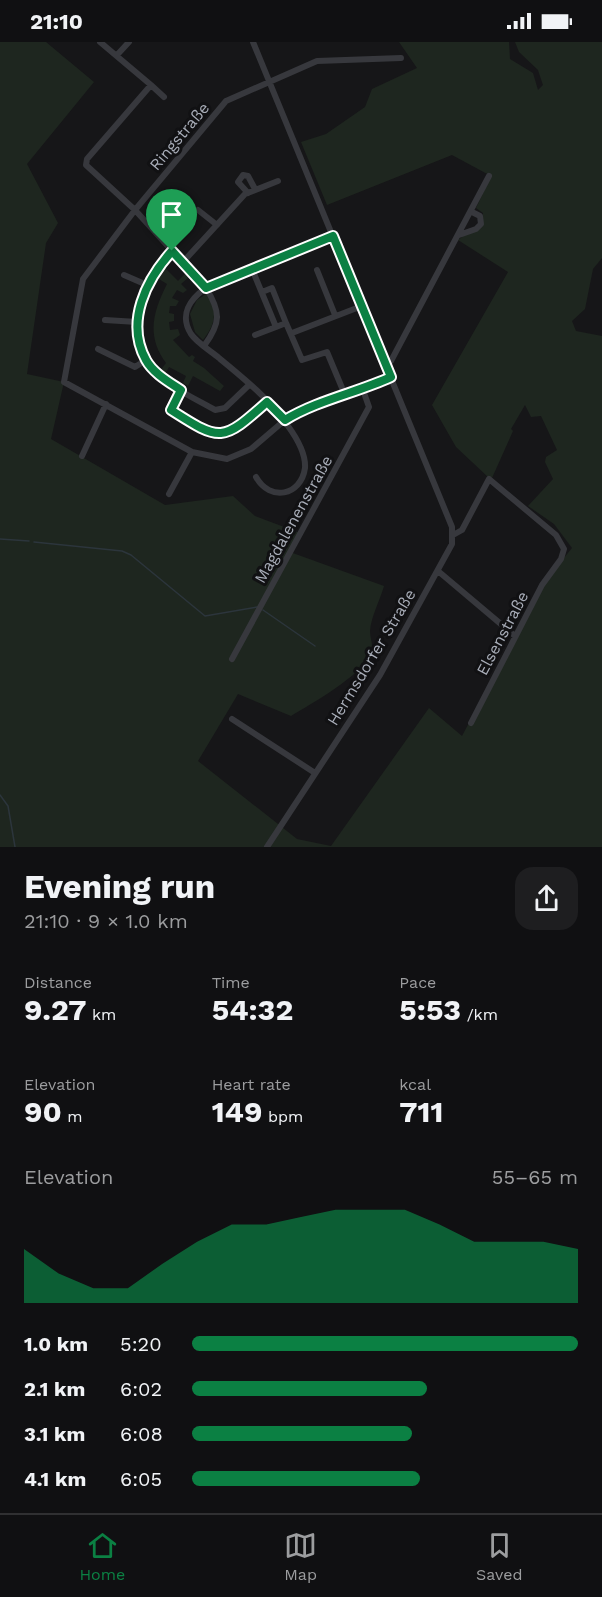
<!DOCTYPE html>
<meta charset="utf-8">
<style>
body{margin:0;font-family:"Work Sans",sans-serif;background:#1e1e20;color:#f1f3f6;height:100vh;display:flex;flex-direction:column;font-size:22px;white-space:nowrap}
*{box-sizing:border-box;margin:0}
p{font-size:20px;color:#9c9d9f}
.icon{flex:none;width:33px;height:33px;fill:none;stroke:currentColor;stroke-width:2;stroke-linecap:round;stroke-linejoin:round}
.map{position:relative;height:805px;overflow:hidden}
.drawer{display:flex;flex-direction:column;background:#101012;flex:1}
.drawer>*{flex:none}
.pin{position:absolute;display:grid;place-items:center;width:51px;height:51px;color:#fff;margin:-62px -26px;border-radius:50% 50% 50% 0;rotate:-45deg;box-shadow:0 0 6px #0007}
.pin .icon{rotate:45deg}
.round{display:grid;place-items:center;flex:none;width:63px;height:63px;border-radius:18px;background:#1e1e20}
.headline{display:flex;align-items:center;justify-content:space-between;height:102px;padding:0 24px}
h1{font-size:33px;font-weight:700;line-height:45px}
.stats{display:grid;grid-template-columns:repeat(3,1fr);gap:9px;height:102px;padding:6px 24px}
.stats div{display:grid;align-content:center}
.stats b{font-size:30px;font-weight:700}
.stats small{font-size:16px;font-weight:400}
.stats p{font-size:16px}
.chart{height:168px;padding:12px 24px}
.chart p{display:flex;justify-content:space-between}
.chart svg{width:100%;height:108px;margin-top:6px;fill:#0b8043;opacity:.7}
ul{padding:0 24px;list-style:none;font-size:20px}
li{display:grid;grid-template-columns:96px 72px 1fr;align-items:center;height:45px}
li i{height:15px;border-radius:8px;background:#0b8043}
.status{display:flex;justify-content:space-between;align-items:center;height:42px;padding:0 30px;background:#101012;direction:ltr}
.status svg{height:16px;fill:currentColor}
.menu{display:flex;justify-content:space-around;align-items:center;height:84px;border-top:2px solid #303032;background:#101012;font-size:16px;color:#9c9d9f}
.menu a{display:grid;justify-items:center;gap:3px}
.menu .on{color:#0b8043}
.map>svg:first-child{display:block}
.green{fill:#1e261f}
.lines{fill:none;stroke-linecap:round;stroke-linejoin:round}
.stream{stroke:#2c353c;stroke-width:1.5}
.minor{stroke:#37383d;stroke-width:6}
.route-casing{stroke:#fff;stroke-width:12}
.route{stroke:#0b8043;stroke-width:8}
.labels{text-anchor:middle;stroke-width:6;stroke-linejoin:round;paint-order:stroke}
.street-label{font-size:16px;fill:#a8adb8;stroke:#111113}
</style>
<div class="status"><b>21:10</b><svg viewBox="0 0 49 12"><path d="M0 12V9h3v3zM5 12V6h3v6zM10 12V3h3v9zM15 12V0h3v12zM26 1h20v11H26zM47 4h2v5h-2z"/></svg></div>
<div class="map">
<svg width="602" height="805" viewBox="0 0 602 805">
<rect width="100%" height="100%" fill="#161618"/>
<!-- green -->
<path class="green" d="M0 0H46L94 40 27 122 58 181 46 201 27 332 64 340 51 397 165 463 233 454 255 474 300 491 290 510 384 544C380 558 371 575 370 589 370 597 374 603 371 612 361 634 311 662 291 674L238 652 198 719 297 797 331 804 429 666 462 694 542 543 572 506 554 482 528 464 553 437 545 420 546 415 557 408 541 374 531 375 525 363 511 387 513 389 492 436 488 435 456 405 432 363 508 230 458 198 483 180V171L476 166 491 134 452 113 327 163 301 100 326 92 365 65 372 47 417 26 399 0H509L510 17 533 31 538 48 543 43 538 28 519 10 515 0H602V216L593 227 585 267 572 279 576 289 602 294V805H0Z
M161 222 178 239 186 231 189 235 181 242 187 248 183 251 177 248 172 256 179 259 176 264H170L169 271 174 272V279L169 280 170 288 178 287 180 293 173 298 189 315 192 313 195 315 193 319 204 326 224 344 220 349 193 334 188 344 183 341 186 334 169 325 165 332 160 329 166 321C146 294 153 270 167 242L154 234Z
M206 252C219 268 215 283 203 298L195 290 190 272 197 258Z"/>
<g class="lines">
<!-- stream -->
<path class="stream" d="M0 497 29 499
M34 500 122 509 131 513 205 574 257 565
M263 568 315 604
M0 753 8 764 15 805"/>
<!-- minor -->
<path class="minor" d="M100 0 151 43 87 117 86 123 135 168 206 246C221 270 221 281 204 304
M253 0 452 485V502L380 633 267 805
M117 13 129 0
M151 43 164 55
M248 151 238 140 243 133 248 134 255 147
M198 168 217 183
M459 193 476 187 481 182 480 174 472 170
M172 209C149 234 131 266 141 302 142 307 144 315 147 319 162 342 192 355 215 368L225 366 249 343
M183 220 245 152 278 139
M252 227 276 285 286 281 272 246 262 250
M317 228 335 273
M124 233 147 243
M105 278 137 280
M286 281 302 318 327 310 345 353
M292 291 362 264
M255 293 276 285
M98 307 135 325 146 318
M385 322 391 319 489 134
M391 335 363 348 306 365 285 378 251 407 227 417 192 410 64 340 83 237 135 168 226 59 317 19 401 16
M181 348 171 368C221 400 222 400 267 360
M82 414 106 362
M256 435C270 460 301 454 305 426 306 411 296 395 288 384 273 360 241 334 219 316 211 309 197 301 191 292 179 273 190 257 206 246L333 194
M169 452 192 410
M453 493 462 488 489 437 556 493 564 507 561 517 542 543 471 681
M438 529 515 594
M232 617 369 365 363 348
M232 677 315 731"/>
</g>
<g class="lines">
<!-- route casing -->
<g class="route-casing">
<path id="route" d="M333 194 391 335C356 351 318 358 285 378L267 360C222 400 221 400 171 368L181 348C169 340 153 331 146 318 125 280 146 238 172 209L206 246Z"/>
</g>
<!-- route -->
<use href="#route" class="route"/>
</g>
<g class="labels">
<!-- street labels -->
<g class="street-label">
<text transform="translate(179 94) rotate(-50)" y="6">Ringstraße</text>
<text transform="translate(293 477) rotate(-61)" y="6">Magdalenenstraße</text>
<text transform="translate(502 591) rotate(-62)" y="6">Elsenstraße</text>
<text transform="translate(371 615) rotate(-59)" y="6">Hermsdorfer Straße</text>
</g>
</g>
</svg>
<div class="pin" style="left:172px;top:209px;background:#1e9e55"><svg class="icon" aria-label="arrive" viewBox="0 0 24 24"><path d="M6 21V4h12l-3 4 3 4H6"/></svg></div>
</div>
<section class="drawer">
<div class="headline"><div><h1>Evening run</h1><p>21:10 · 9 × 1.0 km</p></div><a class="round"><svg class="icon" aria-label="share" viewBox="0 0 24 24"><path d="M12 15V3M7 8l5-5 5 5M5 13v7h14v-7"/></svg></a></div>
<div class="stats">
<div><p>Distance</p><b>9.27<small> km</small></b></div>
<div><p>Time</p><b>54:32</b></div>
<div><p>Pace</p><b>5:53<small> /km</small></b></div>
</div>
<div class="stats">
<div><p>Elevation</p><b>90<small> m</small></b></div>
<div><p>Heart rate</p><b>149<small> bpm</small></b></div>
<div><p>kcal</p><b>711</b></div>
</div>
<div class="chart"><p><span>Elevation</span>55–65 m</p>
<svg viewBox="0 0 160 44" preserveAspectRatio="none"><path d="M0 44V22L10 32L20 38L30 38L40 28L50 19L60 12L70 12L80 9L90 6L100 6L110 6L120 12L130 19L140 19L150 19L160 22V44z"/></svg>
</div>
<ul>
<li><b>1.0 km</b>5:20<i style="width:100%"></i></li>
<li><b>2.1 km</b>6:02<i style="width:61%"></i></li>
<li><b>3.1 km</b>6:08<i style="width:57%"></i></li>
<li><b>4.1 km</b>6:05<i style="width:59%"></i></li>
</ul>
</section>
<nav class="menu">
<a class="on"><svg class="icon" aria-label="home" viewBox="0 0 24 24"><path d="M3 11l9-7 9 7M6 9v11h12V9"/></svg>Home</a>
<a><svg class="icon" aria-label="map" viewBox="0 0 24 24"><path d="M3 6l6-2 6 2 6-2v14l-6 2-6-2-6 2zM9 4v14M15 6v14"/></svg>Map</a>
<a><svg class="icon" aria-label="saved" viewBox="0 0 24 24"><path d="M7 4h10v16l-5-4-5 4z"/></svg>Saved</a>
</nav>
